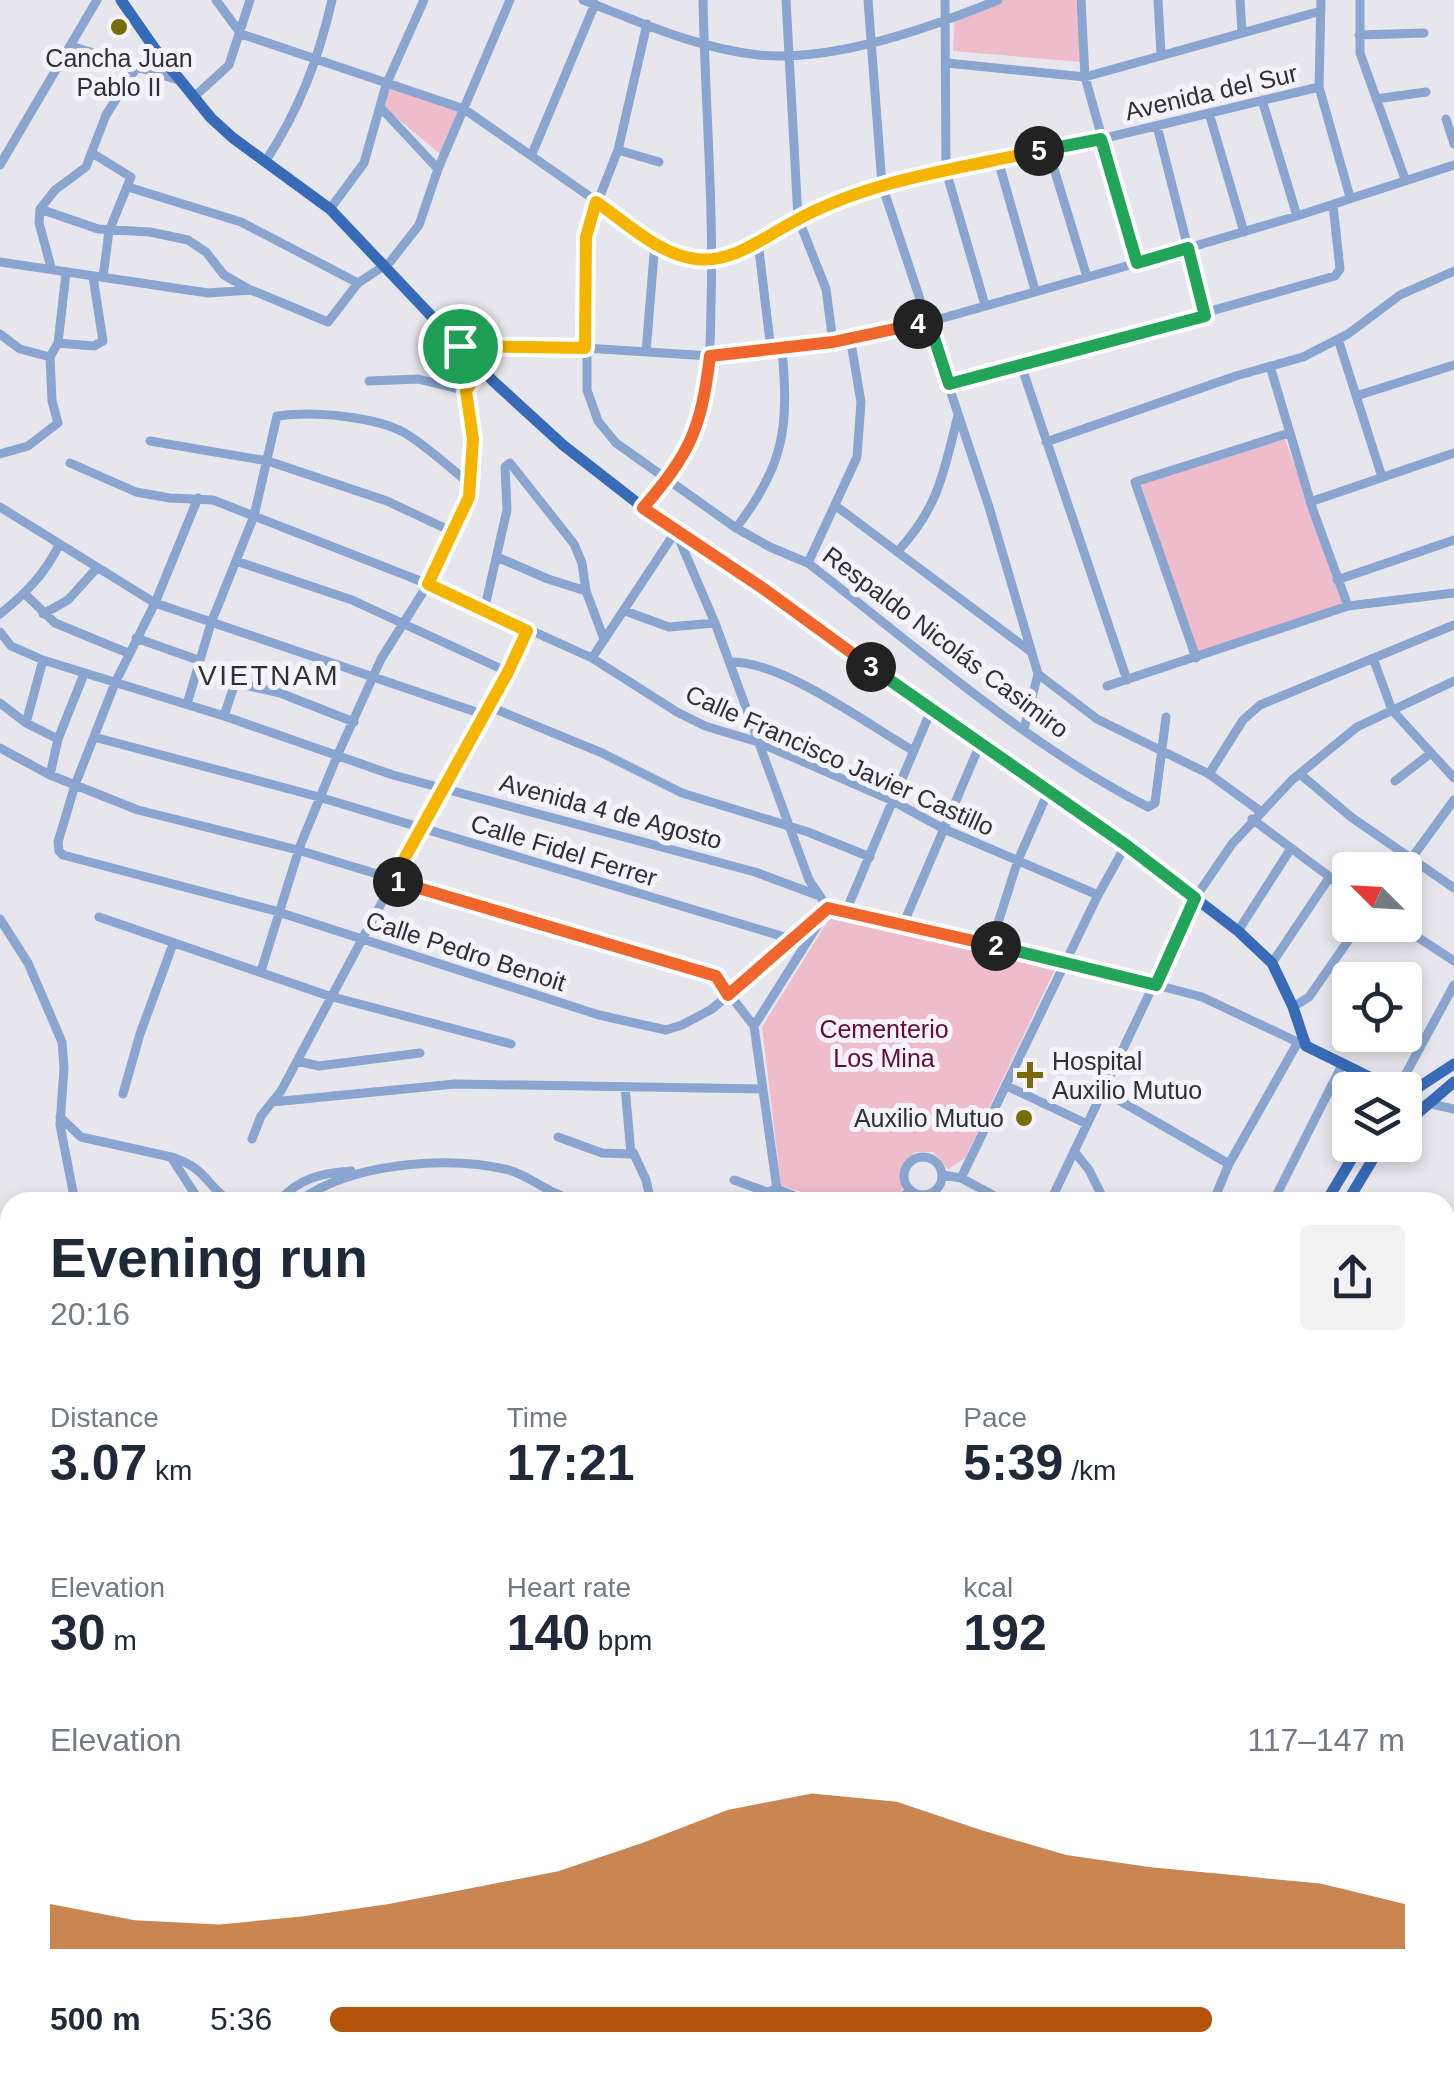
<!DOCTYPE html>
<meta charset="utf-8">
<style>
body{margin:0;font-family:Arial,sans-serif;background:#f2f2f3;color:#1f2937;height:100vh;display:flex;flex-direction:column;font-size:38px;white-space:nowrap}
*{box-sizing:border-box;margin:0}
p{font-size:32px;color:#747a83}
.icon{flex:none;width:55px;height:55px;fill:none;stroke:currentColor;stroke-width:2;stroke-linecap:round;stroke-linejoin:round}
.map{position:relative;flex:1;overflow:hidden}
.panel{position:absolute;left:0px;top:1192px;width:1455px;height:888px;display:flex;flex-direction:column;background:#fff;border-radius:30px 30px 0 0;box-shadow:0 5px 15px #0003}
.panel>*{flex:none}
.needle{width:65px;rotate:294deg}
.tools{position:absolute;left:1332px;top:852px;display:grid;gap:20px}
.tools a{display:grid;place-items:center;width:90px;height:90px;border-radius:10px;background:#fff;box-shadow:0 5px 15px #0003;font-size:50px}
.pin{position:absolute;display:grid;place-items:center;width:85px;height:85px;color:#fff;margin:-42px;border:5px solid #fff;border-radius:50%;box-shadow:0 2px 10px #0007}
.km{position:absolute;width:50px;height:50px;margin:-25px;border-radius:50%;background:#222;color:#fff;font-size:28px;line-height:50px;text-align:center}
.round{display:grid;place-items:center;flex:none;width:105px;height:105px;border-radius:10px;background:#f2f2f3}
.headline{display:flex;align-items:center;justify-content:space-between;height:170px;padding:0 50px}
h1{font-size:55px;font-weight:700;line-height:75px}
.stats{display:grid;grid-template-columns:repeat(3,1fr);gap:15px;height:170px;padding:10px 50px}
.stats div{display:grid;align-content:center}
.stats b{font-size:50px;font-weight:700}
.stats small{font-size:28px;font-weight:400}
.stats p{font-size:28px}
.chart{height:280px;padding:20px 50px}
.chart p{display:flex;justify-content:space-between}
.chart svg{width:100%;height:180px;margin-top:10px;fill:#b45309;opacity:.7}
ul{padding:0 50px;list-style:none;font-size:32px}
li{display:grid;grid-template-columns:160px 120px 1fr;align-items:center;height:75px}
li i{height:25px;border-radius:12px;background:#b45309}
.map>svg:first-child{display:block}
.green{fill:#eebcca}
.lines{fill:none;stroke-linecap:round;stroke-linejoin:round}
.minor{stroke:#89a5d0;stroke-width:9}
.major{stroke:#386bb7;stroke-width:11}
.split-1-casing{stroke:#fff;stroke-width:20}
.split-2-casing{stroke:#fff;stroke-width:20}
.split-3-casing{stroke:#fff;stroke-width:20}
.split-4-casing{stroke:#fff;stroke-width:20}
.split-5-casing{stroke:#fff;stroke-width:20}
.split-6-casing{stroke:#fff;stroke-width:20}
.split-1{stroke:#f5b400;stroke-width:12}
.split-2{stroke:#f0652b;stroke-width:12}
.split-3{stroke:#22a559;stroke-width:12}
.split-4{stroke:#f0652b;stroke-width:12}
.split-5{stroke:#22a559;stroke-width:12}
.split-6{stroke:#f5b400;stroke-width:12}
.poi-dot{fill:#776c07;stroke:#f4f3fa;stroke-width:4}
.labels{text-anchor:middle;stroke-width:10;stroke-linejoin:round;paint-order:stroke}
.poi-label{font-size:25px;fill:#303032;stroke:#f4f3fa}
.street-label{font-size:25px;fill:#303032;stroke:#f4f3fa}
.park-label{font-size:25px;fill:#670b35;stroke:#f4f3fa}
.neighbourhood-label{font-size:28px;letter-spacing:2.5px;fill:#303032;stroke:#f4f3fa}
</style>
<div class="map">
<svg width="1454" height="2078" viewBox="0 0 1454 2078">
<rect width="100%" height="100%" fill="#e7e6ec"/>
<!-- green -->
<path class="green" d="M988 0H1076L1081 62 953 51 955 14Z
M390 80 461 106 440 154 383 106Z
M1285 439 1344 603 1197 653 1141 484Z
M831 916 1056 967 965 1158 948 1169 933 1152H915L901 1166 902 1190 891 1202H829L781 1185 762 1027Z"/>
<g class="lines">
<!-- minor -->
<path class="minor" d="M216 0 241 34 464 109 655 242 696 259 713 260 733 254 798 218 882 185 1101 139 1319 87
M583 0C639 22 699 49 759 55 835 62 929 28 998 0
M786 0 798 218 826 289 833 342
M868 0 882 185 989 507 1038 674 1024 729
M945 0 946 171 985 305
M1081 0 1085 77 1137 263
M1158 0 1161 54
M1240 0 1242 32
M1321 0 1319 87 1350 197
M1360 0V53L1405 179
M647 24 618 150 587 229V390L598 421 616 443 736 528 770 547 808 563C915 646 1028 746 1148 807L1155 803 1166 717
M1359 35 1424 33
M71 46 178 80
M947 63 1085 77 1321 11
M194 97 229 65 250 0
M1376 99 1426 92
M1262 100 1297 216
M380 107 438 169
M1209 113 1244 232
M1446 119 1454 144
M1157 126 1205 315
M1048 149 1087 277
M618 150 659 162
M92 153 131 177 109 231 103 277
M532 154 595 4 592 0
M998 160 1035 290
M265 162C299 110 318 61 332 0
M0 165 97 0
M128 187 241 222 358 283
M40 209 98 229 150 232 188 240 206 252 224 275 250 290
M330 209 364 163 386 85 424 0
M758 242 771 350
M0 262 208 293 251 290 328 322 358 283 390 262 419 225 438 169 510 0
M51 267 39 223 40 209 55 190 86 167 106 115 136 68
M0 334 20 349 50 357
M1338 339 1382 477
M58 343 94 346 103 341 93 277
M460 346 585 348 710 356 833 342 929 322 1137 263 1297 216 1454 165
M646 352 655 242
M1021 365 1127 680
M1270 366 1313 510 1348 606
M369 381 418 379 467 391
M949 385 1335 276 1340 269 1333 205
M1356 396 1454 365
M150 441 268 461 387 501 453 532
M1046 442 1236 376 1303 357 1348 334 1400 295 1454 271
M0 454 28 446 58 423 52 401 50 357 58 343 66 273
M70 463 136 492 170 498 213 500 428 584 592 658 677 712 705 726 758 742 893 801 944 829 1098 895
M198 498 155 603 115 683 75 785 58 842 59 851 63 855 272 910 599 1015 666 1030 682 1025 712 1009 828 908
M1310 502 1454 453
M836 506 1030 651
M0 507 155 603 482 714
M643 508C661 487 682 466 692 440 711 399 710 350 711 305 714 203 705 102 703 0
M736 528C785 465 789 426 782 349
M676 532 715 623 809 880 828 908
M898 551C939 507 944 471 958 415
M497 557 548 579 586 591
M236 561 352 600 508 672
M808 563 857 457 861 402 850 337
M1337 580 1454 540
M25 594 55 623 128 653
M484 611 507 510 505 467 510 463 574 544 582 563 586 591 604 639
M625 611 669 627 715 623
M0 614C25 594 45 574 59 545
M43 614 68 600 96 569
M0 632 11 646 43 660 224 716 393 775 755 872 817 895
M136 638 198 660
M592 658 676 531
M1196 658 1135 482 1289 433
M1373 658 1392 710 1454 778
M730 662C781 660 867 724 912 750
M1038 674 1097 719 1209 774 1260 811
M1107 686 1348 606 1454 593
M0 703 26 723 58 739
M187 704 211 623 254 516 277 416C312 411 379 416 408 435 430 449 450 468 470 484
M488 706 602 753 682 793 808 832 870 857
M224 716 235 683 280 693 354 722
M26 723 43 660
M94 737 319 797 791 939
M0 748 50 775 138 810 298 850 716 977 754 1026
M1209 774 1243 720 1260 705 1454 625
M1300 774 1351 817 1454 888
M50 775 58 739 84 674
M1395 781 1431 753
M1252 819 1350 892
M1411 859 1454 800
M828 908 1066 961 1202 997 1306 1046
M846 911 932 708
M99 917 329 996 511 1044
M0 919 28 963 62 1042 64 1068 60 1125 75 1202
M1399 925 1454 961
M902 927 981 742
M1238 931 1290 850
M991 945 1018 860 1049 790
M1272 963 1329 878
M261 971 300 846 338 754 381 659 428 584 469 497 473 439 467 391 480 368
M1293 1007 1309 997 1359 925
M297 1061 319 1066 420 1053
M1007 1086 1087 1124
M1397 1090 1454 985
M1103 1091 1229 1164
M123 1094 140 1034 173 944
M273 1102 455 1084 763 1089
M1427 1103 1454 1109
M60 1117 81 1137 171 1157 200 1202
M558 1137 602 1153 631 1154 625 1087
M252 1139 261 1116 281 1091 527 631
M1074 1151 1089 1170 1105 1202
M633 1152 646 1180 651 1202
M904 1176a19 19 0 1 1 38 0a19 19 0 1 1-38 0Z
M172 1157C208 1169 205 1185 231 1202
M943 1175 961 1178 1006 1202
M961 1178 1098 895 1126 845
M734 1180 767 1192 777 1189
M777 1189 754 1026 824 915
M777 1189 809 1202
M279 1202C297 1178 323 1173 351 1171
M298 1202C349 1163 447 1155 509 1170 530 1176 545 1191 565 1197 575 1200 586 1201 596 1202
M896 1202 910 1191
M1050 1202 1195 898 1232 844 1292 780 1357 727 1454 681
M1213 1202 1229 1164 1298 1042
M1273 1202 1342 1065
M1445 1225 1454 1227
M1445 1256 1454 1239
M1445 1360 1454 1342
M1445 1408 1454 1412
M1445 1471 1454 1453
M10 1519 4 1549 10 1575
M1445 1589 1454 1571
M0 1648 10 1653
M1445 1670 1454 1675
M1445 1731 1454 1737
M0 1790 2 1791
M1445 1870 1454 1875
M0 1895 10 1881
M1445 1934 1454 1939
M1445 1992 1454 1997
M0 2017 10 2016
M0 2062 11 2078
M426 2070 443 2078
M684 2070 698 2078
M798 2070 813 2078
M94 2078 124 2070
M225 2078 226 2070
M283 2078 284 2070
M340 2078 342 2070
M401 2078 403 2070
M465 2078 467 2070
M520 2078 522 2070
M575 2078 577 2070
M842 2078 847 2070
M979 2078 983 2070
M1033 2078 1037 2070
M1087 2078 1091 2070
M1145 2078 1149 2070
M1201 2078 1205 2070
M1262 2078 1266 2070
M1316 2078 1320 2070
M1387 2078 1390 2070
M1452 2078 1454 2071"/>
<!-- major -->
<path class="major" d="M121 0 155 49 211 118 233 138 330 209 493 381 563 445 649 512 764 589 1126 845 1238 931 1272 963 1293 1007 1306 1046 1396 1090
M1405 1096 1454 1064
M1405 1124 1454 1082
M1326 1202 1360 1145
M1347 1202 1373 1159 1385 1145
M1445 1809 1454 1814
M894 2078 898 2070
M914 2078 918 2070"/>
</g>
<g class="lines">
<!-- split-1 casing -->
<g class="split-1-casing">
<path id="split-1" d="M398 882 392 881 508 672 527 631 428 584 469 497 473 439 466 391 480 368 460 346"/>
</g>
<!-- split-2 casing -->
<g class="split-2-casing">
<path id="split-2" d="M398 882 716 976 728 995 828 908 996 946"/>
</g>
<!-- split-3 casing -->
<g class="split-3-casing">
<path id="split-3" d="M871 667 1126 845 1195 898 1156 985 996 946"/>
</g>
<!-- split-4 casing -->
<g class="split-4-casing">
<path id="split-4" d="M871 667 764 589 643 508C691 452 701 429 710 356L833 342 918 324"/>
</g>
<!-- split-5 casing -->
<g class="split-5-casing">
<path id="split-5" d="M918 324 929 322 949 384 1205 316 1188 248 1137 263 1101 139 1039 151"/>
</g>
<!-- split-6 casing -->
<g class="split-6-casing">
<path id="split-6" d="M460 346 585 348 586 237 596 202C626 222 659 255 696 259 732 264 764 237 795 221 869 180 957 169 1039 151"/>
</g>
<!-- split-1 -->
<use href="#split-1" class="split-1"/>
<!-- split-2 -->
<use href="#split-2" class="split-2"/>
<!-- split-3 -->
<use href="#split-3" class="split-3"/>
<!-- split-4 -->
<use href="#split-4" class="split-4"/>
<!-- split-5 -->
<use href="#split-5" class="split-5"/>
<!-- split-6 -->
<use href="#split-6" class="split-6"/>
</g>
<!-- markers -->
<g class="poi-dot">
<circle cx="119" cy="27" r="10"/>
<path d="M1025 1060h10v10h10v10h-10v10h-10v-10h-10v-10h10z"/>
<circle cx="1024" cy="1118" r="10"/>
</g>
<g class="labels">
<!-- poi labels -->
<g class="poi-label">
<text x="119" y="67">Cancha Juan<tspan x="119" dy="29">Pablo II</tspan></text>
<text x="1052" y="1070" text-anchor="start">Hospital<tspan x="1052" dy="29">Auxilio Mutuo</tspan></text>
<text x="1004" y="1127" text-anchor="end">Auxilio Mutuo</text>
</g>
<!-- street labels -->
<g class="street-label">
<text transform="translate(1211 92) rotate(-13)" y="9">Avenida del Sur</text>
<text transform="translate(946 642) rotate(37)" y="9">Respaldo Nicolás Casimiro</text>
<text transform="translate(840 760) rotate(24)" y="9">Calle Francisco Javier Castillo</text>
<text transform="translate(611 811) rotate(15)" y="9">Avenida 4 de Agosto</text>
<text transform="translate(564 850) rotate(17)" y="9">Calle Fidel Ferrer</text>
<text transform="translate(466 951) rotate(18)" y="9">Calle Pedro Benoit</text>
</g>
<!-- park labels -->
<g class="park-label">
<text x="884" y="1038">Cementerio<tspan x="884" dy="29">Los Mina</tspan></text>
</g>
<!-- neighbourhood labels -->
<g class="neighbourhood-label">
<text x="269" y="685">VIETNAM</text>
</g>
</g>
</svg>
<div class="tools">
<a><svg class="needle" viewBox="-14 -14 28 28"><path d="M0-13l5 13h-10z" fill="#e53935"/><path d="M0 13l5-13h-10z" fill="#747a83"/></svg></a>
<a><svg class="icon" aria-label="locate" viewBox="0 0 24 24"><circle cx="12" cy="12" r="6"/><path d="M12 2v4M12 18v4M2 12h4M18 12h4"/></svg></a>
<a><svg class="icon" aria-label="layers" viewBox="0 0 24 24"><path d="M12 4l9 5-9 5-9-5zM3 14l9 5 9-5"/></svg></a>
</div>
<div class="pin" style="left:460px;top:346px;background:#1e9e55"><svg class="icon" aria-label="arrive" viewBox="0 0 24 24"><path d="M6 21V4h12l-3 4 3 4H6"/></svg></div>
<b class="km" style="left:398px;top:882px">1</b>
<b class="km" style="left:996px;top:946px">2</b>
<b class="km" style="left:871px;top:667px">3</b>
<b class="km" style="left:918px;top:324px">4</b>
<b class="km" style="left:1039px;top:151px">5</b>
<section class="panel">
<div class="headline"><div><h1>Evening run</h1><p>20:16</p></div><a class="round"><svg class="icon" aria-label="share" viewBox="0 0 24 24"><path d="M12 15V3M7 8l5-5 5 5M5 13v7h14v-7"/></svg></a></div>
<div class="stats">
<div><p>Distance</p><b>3.07<small> km</small></b></div>
<div><p>Time</p><b>17:21</b></div>
<div><p>Pace</p><b>5:39<small> /km</small></b></div>
</div>
<div class="stats">
<div><p>Elevation</p><b>30<small> m</small></b></div>
<div><p>Heart rate</p><b>140<small> bpm</small></b></div>
<div><p>kcal</p><b>192</b></div>
</div>
<div class="chart"><p><span>Elevation</span>117–147 m</p>
<svg viewBox="0 0 160 44" preserveAspectRatio="none"><path d="M0 44V33L10 37L20 38L30 36L40 33L50 29L60 25L70 18L80 10L90 6L100 8L110 15L120 21L130 24L140 26L150 28L160 33V44z"/></svg>
</div>
<ul>
<li><b>500 m</b>5:36<i style="width:82%"></i></li>
</ul>
</section>
</div>
